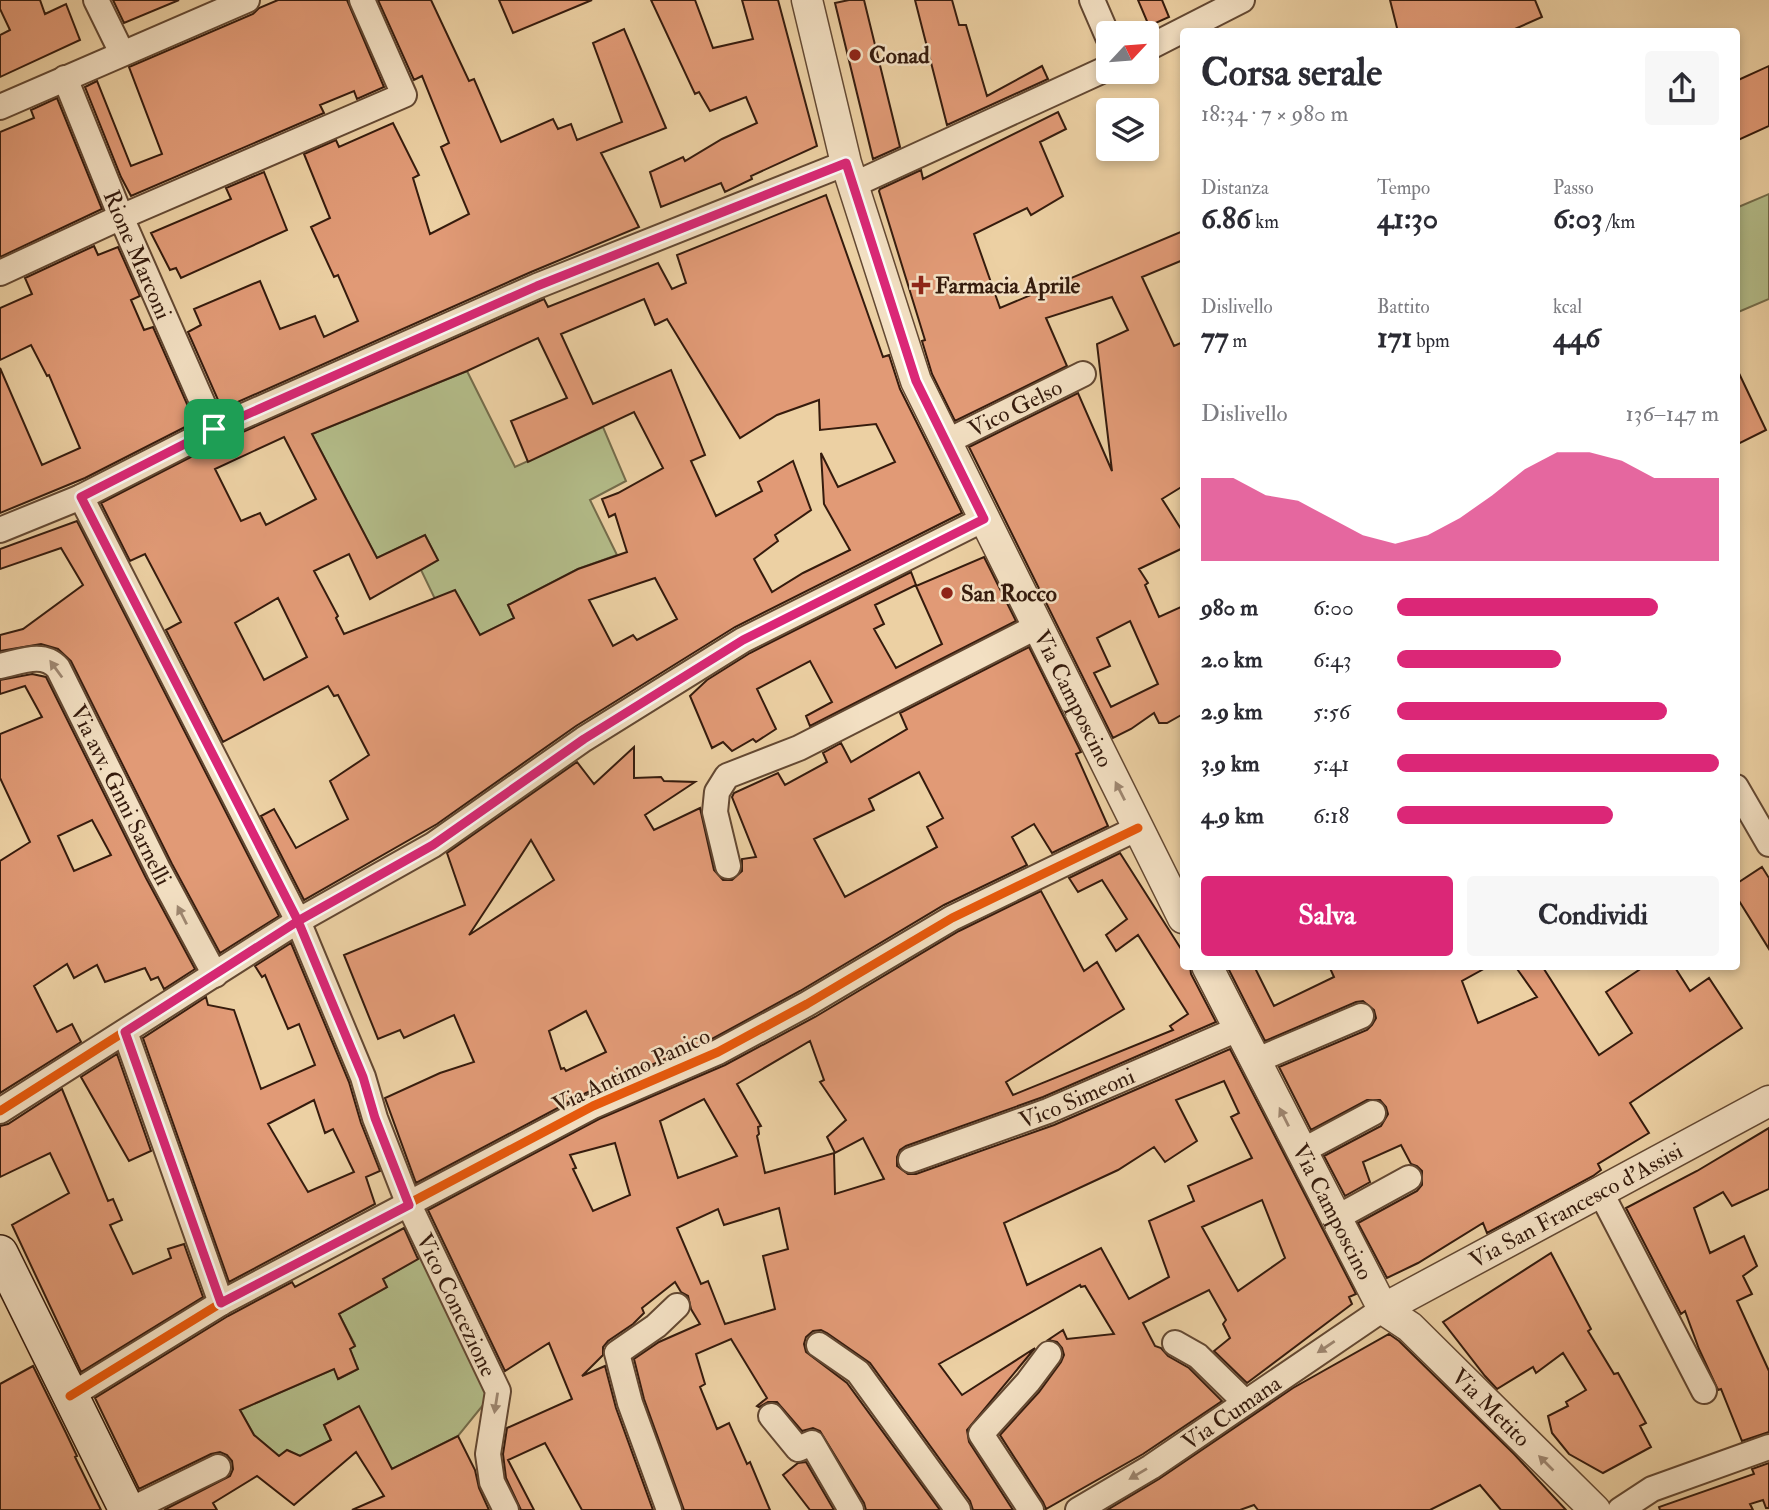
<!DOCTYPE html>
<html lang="it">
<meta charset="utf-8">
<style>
body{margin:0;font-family:"IM FELL Double Pica",serif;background:#f7f7f7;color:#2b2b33;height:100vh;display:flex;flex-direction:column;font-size:26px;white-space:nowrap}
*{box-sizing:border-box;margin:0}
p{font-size:23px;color:#7c7c81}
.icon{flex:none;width:38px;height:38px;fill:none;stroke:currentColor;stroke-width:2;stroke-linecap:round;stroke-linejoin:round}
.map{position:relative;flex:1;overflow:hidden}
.panel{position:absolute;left:1180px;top:28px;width:560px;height:942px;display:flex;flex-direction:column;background:#fff;border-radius:7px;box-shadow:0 4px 10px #0003}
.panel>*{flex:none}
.needle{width:46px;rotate:64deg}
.fabs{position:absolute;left:1096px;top:21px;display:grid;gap:14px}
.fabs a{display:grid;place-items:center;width:63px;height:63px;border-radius:7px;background:#fff;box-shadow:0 4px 10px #0003;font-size:35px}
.pin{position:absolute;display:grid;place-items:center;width:60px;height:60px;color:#fff;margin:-30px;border-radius:14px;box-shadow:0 4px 10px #0006}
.round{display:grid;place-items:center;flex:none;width:74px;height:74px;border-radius:7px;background:#f7f7f7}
.overview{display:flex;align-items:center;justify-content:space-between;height:119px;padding:0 21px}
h1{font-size:38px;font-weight:700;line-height:52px}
.stats{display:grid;grid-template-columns:repeat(3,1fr);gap:10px;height:119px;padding:7px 21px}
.stats div{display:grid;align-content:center}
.stats b{font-size:30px;font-weight:700}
.stats small{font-size:19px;font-weight:400}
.stats p{font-size:19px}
.chart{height:196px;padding:14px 21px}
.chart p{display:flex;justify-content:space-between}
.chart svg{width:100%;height:126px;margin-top:7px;fill:#db2777;opacity:.7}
.cta{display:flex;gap:14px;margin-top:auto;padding:14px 21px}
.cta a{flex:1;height:80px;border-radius:7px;background:#db2777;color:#fff;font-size:28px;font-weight:700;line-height:80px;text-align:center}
.cta a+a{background:#f7f7f7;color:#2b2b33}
ul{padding:0 21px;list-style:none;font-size:23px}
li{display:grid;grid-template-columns:112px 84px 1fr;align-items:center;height:52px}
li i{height:18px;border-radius:9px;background:#db2777}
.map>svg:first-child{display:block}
.green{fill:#b3bc89;stroke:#746c4b;stroke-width:2}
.building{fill:#e19a76;stroke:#351b0d;stroke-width:2;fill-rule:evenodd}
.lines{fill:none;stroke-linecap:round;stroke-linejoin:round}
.minor-casing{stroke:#634832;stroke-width:28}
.tertiary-casing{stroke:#634832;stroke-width:33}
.secondary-casing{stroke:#351b0d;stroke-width:38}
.minor{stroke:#f3e0c3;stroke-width:24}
.tertiary{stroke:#f3e0c3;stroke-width:30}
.secondary{stroke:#f3e0c3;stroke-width:35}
.cycleway-casing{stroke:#f3e0c3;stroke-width:13}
.cycleway{stroke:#e8590c;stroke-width:9}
.oneway{fill:#9e8771}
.route-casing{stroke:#fff;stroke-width:14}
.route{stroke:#db2777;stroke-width:9}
.poi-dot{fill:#8f2418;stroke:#f3e0c3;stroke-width:2.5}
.labels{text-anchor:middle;stroke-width:5;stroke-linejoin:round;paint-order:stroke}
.poi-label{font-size:23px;font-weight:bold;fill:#351b0d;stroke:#f3e0c3;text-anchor:start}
.street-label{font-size:23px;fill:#351b0d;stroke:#f3e0c3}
</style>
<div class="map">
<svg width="1769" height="1510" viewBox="0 0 1769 1510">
<rect width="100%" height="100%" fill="#ecd0a3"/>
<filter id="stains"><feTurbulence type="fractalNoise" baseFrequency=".00286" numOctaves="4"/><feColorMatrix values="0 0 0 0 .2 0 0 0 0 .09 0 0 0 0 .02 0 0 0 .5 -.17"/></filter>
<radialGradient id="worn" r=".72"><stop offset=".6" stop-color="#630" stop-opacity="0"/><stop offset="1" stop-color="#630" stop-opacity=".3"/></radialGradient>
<!-- green -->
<path class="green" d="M1769 194V299L1736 313V208Z
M467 371 515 467 603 427 626 481 590 500 617 555 578 569 508 605 514 618 480 635 455 591 435 599 421 570 438 560 425 535 377 558 312 434Z
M424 1255 492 1394 458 1436 392 1469 358 1407 324 1425 331 1440 300 1456 287 1450 279 1456 254 1435 240 1410 334 1369 339 1379 358 1369 350 1349 355 1345 339 1314 387 1287 383 1279Z"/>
<!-- building -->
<path class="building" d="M0 0H40L45 14 66 4 80 40 0 77V35L10 30 0 9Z
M113 0H179L124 23Z
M278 0H347L384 87 357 99 354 91 320 105 324 113 131 196 121 177 85 87 97 81 131 166 162 154 129 67 253 14 259 8Z
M378 0H431L469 81 474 79 501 142 553 119 558 129 571 124 577 140 622 122 593 43 624 29 666 128 601 153 639 227 531 272 222 409 188 332 201 325 194 309 260 281 280 329 315 316 324 337 358 321 338 275 334 277 311 227 330 218 304 154 336 140 339 147 393 123 419 175 413 178 430 234 469 214 441 147 449 143 422 76 414 80Z
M499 0H592L513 33Z
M651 0H695L713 48 753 39 742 0H778L817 146 751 176 752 179 725 192 721 183 661 207 650 172 683 157 685 161 722 139 757 123 746 97 710 111 699 92 695 94Z
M849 0H864L900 147 873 159 835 3Z
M915 0H952L959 25H966L987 96 1042 66 1048 79 947 125Z
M1138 0H1162L1169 17 1149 26Z
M1390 0H1535L1542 17 1508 32H1398Z
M1769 66V126L1736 141V81Z
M57 98 102 209 0 257V132L34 118 31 110Z
M1058 112 1066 129 1040 142 1063 196 1031 215 1027 208 974 234 1000 308 1183 231V260L1142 277 1174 346 1183 342V486L1162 499 1183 532V548L1139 569 1148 583 1145 585 1159 617 1183 606V714L1167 723H1159L1154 713 1131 729 1113 738 969 447 1078 393 1112 471 1097 344 1128 330 1112 297 1046 318 1067 366 955 421 932 374 922 341 925 340 879 191 880 189 921 170 923 179ZM1130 621 1158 684 1111 707 1094 673 1110 666 1097 638Z
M264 172 287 230 181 278 176 268 170 270 151 233 231 199 226 188Z
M826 195 883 357 889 355 900 389 962 513 735 627 576 726 437 824 304 900 261 816 274 809 296 848 348 819 330 781 369 755 338 695 334 696 328 686 223 742 166 630 181 622 145 554 130 561 101 503 220 442 544 299 548 307 658 263 672 289 686 283 677 255ZM644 299 655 325 667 319 740 438 777 415 819 400 820 430 876 424 895 462 838 487 821 453 824 504 850 550 803 573 772 592 754 559 778 541 775 535 811 510 793 461 758 482 762 491 716 516 691 461 705 455 671 370 593 404 561 334ZM538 338 567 398 511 421 528 462 634 412 663 468 618 493 602 499 609 517 615 514 627 552 578 569 508 605 514 618 480 635 455 590 344 634 336 618 338 616 314 571 349 554 370 599 438 560 425 535 377 558 312 434 467 371ZM284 437 316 499 266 525 260 513 241 521 215 469ZM655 578 677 619 637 640 633 635 613 646 589 600ZM278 598 307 657 264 680 235 623Z
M94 246 98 255 118 247 140 296 131 300 144 330 153 327 195 422 85 478 0 513V368L42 465 80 448 49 375 47 376 31 345 0 360V308L32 294 25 278Z
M1736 367 1766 430 1736 445Z
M77 521 279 916 220 953 172 864 71 661 58 649 41 644 0 651V635L23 629 83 585 61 548 0 569V549Z
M984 557 1016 621 810 726 806 716 832 702 810 661 757 689 776 729 756 742 753 739 732 751 723 742 712 748 690 696 707 680 750 653 911 572 916 585 875 605 884 624 874 629 896 668 942 644 916 586Z
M1029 647 1081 752 1076 754 1108 826 1052 853 1034 824 1012 837 1027 865 944 905 800 991 712 1039 586 1093 416 1183 385 1098 440 1073 474 1062 454 1015 404 1038 400 1030 378 1039 344 955 465 905 447 853 577 762 594 784 634 747V778L661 777 664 781 695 782 645 815 654 830 700 808 714 870 723 880H732L742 871V859L756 857 732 797 734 793 778 773 785 785 827 762 823 753 841 743 851 762 907 729 900 713ZM919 772 943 818 927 827 937 847 845 897 814 839 874 810 869 799ZM531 840 554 880 469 935 498 891ZM586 1011 606 1052 566 1071 564 1068 561 1069 549 1031Z
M32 674 46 677 146 878 195 969 164 989 158 977 151 980 145 968 105 982 97 965 74 978 67 964 34 986 57 1032 72 1024 81 1042 0 1093V861L30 842 0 778V734L42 717 25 686 0 694V680ZM92 820 111 855 74 871 58 836Z
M1120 853 1183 952V966H1190L1191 974 1216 1022 1043 1097 906 1146 900 1150 897 1157V1166L908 1174H916L1054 1125 1230 1049 1356 1294 1349 1297 1352 1304 1247 1383 1214 1351 1230 1338 1223 1324 1226 1320 1209 1290 1143 1323 1155 1346 1161 1348 1168 1356 1189 1368 1222 1401 1143 1454 1046 1509 1043 1502 1000 1435 1039 1392 1061 1362 1064 1355 1062 1348 1057 1342 1048 1340 1063 1330 1067 1339 1114 1334 1085 1286 1081 1287 1080 1285 939 1364 962 1395 1035 1348 967 1430 969 1442 1013 1510H973L970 1501 870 1363 827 1333 821 1330 813 1331 806 1337 804 1344 806 1352 847 1383 940 1510H866L864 1503 820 1431 813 1428 802 1431 777 1402H768L759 1407 757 1406 767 1398 731 1339 696 1354 705 1384 700 1387 717 1429 729 1423 747 1464 750 1462 770 1510H684L644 1399 634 1359 659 1342 700 1324 691 1309 688 1296 681 1292 675 1282 642 1308 644 1313 633 1324 608 1341 603 1347V1355L582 1376 605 1366 616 1408 653 1510H582L545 1443 508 1460 534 1510H521L506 1478 503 1454 507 1428 572 1399 549 1343 505 1371 428 1210 599 1119 725 1065 815 1017 959 931 1041 891 1084 971 1097 962 1124 1009 1006 1082 1013 1095 1173 1030 1170 1026 1188 1014 1138 935 1116 951 1106 935 1127 919 1102 880 1078 892 1069 878ZM810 1041 824 1080 820 1082 846 1120 827 1137 835 1153 863 1138 884 1179 835 1194 834 1153 765 1173 757 1136 759 1134 758 1127 761 1126 737 1084ZM1224 1081 1239 1113 1231 1117 1252 1158 1188 1186 1194 1201 1149 1221 1169 1277 1129 1299 1101 1248 1027 1285 1004 1223 1118 1170 1154 1147 1165 1162 1197 1141 1176 1100ZM704 1099 737 1156 678 1178 660 1121ZM615 1143 630 1195 593 1211 573 1169 576 1168 570 1155ZM1262 1200 1285 1258 1238 1291 1202 1227ZM779 1208 788 1249 763 1256 775 1309 725 1324 708 1281 701 1284 677 1228 718 1209 724 1225Z
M1762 867 1769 878V949L1736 896V884Z
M291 943 349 1082 361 1123 380 1171 366 1177 375 1204 229 1282 143 1038 206 997 208 1005 234 1010 261 1089 315 1065 299 1024 288 1029 265 975 262 977 255 966ZM314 1100 325 1133 333 1129 354 1172 308 1192 268 1124Z
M1227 966H1254L1274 1006 1334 977 1329 966H1489L1462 981 1478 1023 1537 997 1515 966H1542L1599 1055 1632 1033 1606 992 1645 966H1674L1690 991 1709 978 1742 1028 1630 1103 1649 1133 1598 1164 1601 1170 1593 1176 1487 1233 1483 1223 1418 1263 1387 1278 1358 1223 1417 1191 1422 1185V1171L1417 1166 1411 1164 1401 1145 1363 1162 1370 1182 1345 1196 1324 1156 1381 1126 1388 1114 1386 1107 1380 1100H1367L1311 1130 1279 1067 1367 1030 1372 1025 1376 1018 1374 1010 1363 1001 1356 1002 1265 1041Z
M117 1054 151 1151 129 1161 81 1077Z
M62 1089 108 1201 113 1199 122 1220 110 1225 133 1274 171 1258 168 1249 184 1244 203 1297 81 1372 12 1225 69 1193 50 1153 0 1177V1126L8 1124Z
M1769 1128V1189L1732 1206 1723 1192 1694 1208 1710 1253 1744 1236 1757 1266 1743 1276 1752 1294 1737 1301 1769 1371V1432L1742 1441 1721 1389 1718 1390 1699 1349 1685 1311 1681 1314 1626 1208 1697 1171Z
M404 1228 418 1259 383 1279 387 1287 339 1314 355 1346 350 1349 358 1369 338 1379 334 1369 240 1410 254 1435 279 1456 287 1450 300 1456 331 1440 324 1425 359 1406 392 1469 458 1436 475 1470 479 1488 489 1510H352L384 1496 356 1452 294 1505 257 1476 213 1503 217 1510H164L230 1476 233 1469 232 1461 227 1455 220 1452 211 1454 139 1489 95 1398 228 1316 292 1282 295 1287Z
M1551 1253 1591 1329 1588 1331 1614 1374 1618 1373 1646 1423 1640 1426 1651 1447 1603 1473 1569 1454 1552 1433 1548 1416 1568 1406 1566 1402 1586 1390 1563 1353 1536 1373 1533 1367 1497 1389 1485 1376 1443 1322Z
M1389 1334 1399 1341 1514 1454 1566 1510H1501L1480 1485 1430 1510H1258L1254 1505 1240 1510H1107L1159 1479 1293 1388Z
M33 1366 66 1433 77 1456 75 1457 101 1510H0V1384Z
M806 1462 834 1510H810L783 1475 798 1463Z
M1769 1463V1508H1766L1763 1500 1750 1504 1753 1510H1660L1659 1507 1754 1474 1752 1469Z"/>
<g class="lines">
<!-- minor casing -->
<g class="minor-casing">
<g id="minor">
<path d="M96 0 122 53"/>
<path d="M1092 0 1108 37"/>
<path d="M1146 49 1242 0"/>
<path id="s1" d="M65 78 121 217 214 429"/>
<path d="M0 107 247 0"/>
<path d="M853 185 1108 68"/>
<path d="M0 273 121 217 404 95 362 0"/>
<path id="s2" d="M946 442 1083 374"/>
<path id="s3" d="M81 497 298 921 363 1077 375 1118 409 1205 498 1391 488 1454 492 1482 506 1510"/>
<path d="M0 530 81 497 214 429 537 286 846 163"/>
<path id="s4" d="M0 666C20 662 43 651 58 668L159 871 215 975"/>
<path d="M1736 787 1769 844"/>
<path d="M728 866 715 812 717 792 727 776 799 748 1038 626"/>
<path d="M125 1032 221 1303"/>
<path d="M1255 1061 1361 1016"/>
<path d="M0 1111 298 921 433 845 584 739 743 640 984 519"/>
<path d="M1302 1151 1373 1113"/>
<path id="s5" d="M911 1160 1048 1111 1238 1029"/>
<path d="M1601 1193 1704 1391"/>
<path d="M1336 1218 1409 1178"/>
<path d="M1175 1343 1198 1356 1245 1402"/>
<path d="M819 1345 858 1372 958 1510"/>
<path d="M70 1396 221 1303 593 1106 718 1052 807 1004 952 918 1138 828"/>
<path d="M771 1416 798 1449 812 1443 851 1510"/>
<path d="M130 1510 218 1467"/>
<path d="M669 1510 630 1403 617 1353 656 1326 677 1306"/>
<path d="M1031 1510 981 1434 1028 1382 1049 1354"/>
<path id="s6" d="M1078 1510 1151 1467 1383 1309"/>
<path d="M1620 1510 1652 1489 1769 1447"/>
</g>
</g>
<!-- tertiary casing -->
<g class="tertiary-casing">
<g id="tertiary">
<path id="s7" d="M807 0 846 163 916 381 1183 918"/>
<path id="s8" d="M1207 966 1383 1309 1410 1327 1595 1510"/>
<path id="s9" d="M1383 1309 1769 1101"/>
</g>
</g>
<!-- secondary casing -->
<g class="secondary-casing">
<path id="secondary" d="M0 1253 127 1510"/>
</g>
<!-- minor -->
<use href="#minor" class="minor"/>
<!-- tertiary -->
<use href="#tertiary" class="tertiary"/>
<!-- secondary -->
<use href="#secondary" class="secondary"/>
<!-- cycleway casing -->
<g class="cycleway-casing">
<path id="cycleway" d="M0 1111 298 921 433 845 584 739 743 640 984 519
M70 1396 221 1303 593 1106 718 1052 807 1004 952 918 1138 828"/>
</g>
<!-- cycleway -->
<use href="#cycleway" class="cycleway"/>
</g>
<!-- one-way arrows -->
<defs><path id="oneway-solid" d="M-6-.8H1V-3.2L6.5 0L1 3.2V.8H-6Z" transform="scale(1.75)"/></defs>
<g class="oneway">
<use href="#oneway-solid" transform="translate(56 669) rotate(-126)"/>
<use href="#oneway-solid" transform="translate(1120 791) rotate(-117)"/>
<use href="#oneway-solid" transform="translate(182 915) rotate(-117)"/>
<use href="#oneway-solid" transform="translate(1284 1117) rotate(-117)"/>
<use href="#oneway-solid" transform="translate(1326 1347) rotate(146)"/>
<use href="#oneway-solid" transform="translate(496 1403) rotate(99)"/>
<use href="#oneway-solid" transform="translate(1546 1463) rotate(-135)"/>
<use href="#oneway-solid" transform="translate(1138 1474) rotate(149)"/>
</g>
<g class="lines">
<!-- route casing -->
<g class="route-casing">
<path id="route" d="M214 429 81 497 298 921 363 1077 375 1118 409 1205 221 1303 125 1032 298 921 433 845 584 739 743 640 984 519 916 381 846 163 537 286 214 429"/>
</g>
<!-- route -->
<use href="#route" class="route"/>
</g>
<!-- markers -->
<g class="poi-dot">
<circle cx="855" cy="55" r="7"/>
<path d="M917.5 274.5h7v7h7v7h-7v7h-7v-7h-7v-7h7z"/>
<circle cx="947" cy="593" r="7"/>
</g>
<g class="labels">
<!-- poi labels -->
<g class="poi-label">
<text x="869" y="63">Conad</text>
<text x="935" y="293">Farmacia Aprile</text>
<text x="961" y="601">San Rocco</text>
</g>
<!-- street labels -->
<g class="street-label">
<text dy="8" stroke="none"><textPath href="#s1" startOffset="191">Rione Marconi</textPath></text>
<text dy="8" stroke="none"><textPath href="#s2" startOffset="77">Vico Gelso</textPath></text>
<text dy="8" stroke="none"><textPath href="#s7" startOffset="751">Via Camposcino</textPath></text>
<text dy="8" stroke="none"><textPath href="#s4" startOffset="203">Via avv. Gnni Sarnelli</textPath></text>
<text transform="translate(631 1070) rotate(-25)" y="8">Via Antimo Panico</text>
<text dy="8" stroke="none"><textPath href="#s5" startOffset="177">Vico Simeoni</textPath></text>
<text dy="8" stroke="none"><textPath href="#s9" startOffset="219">Via San Francesco d'Assisi</textPath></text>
<text dy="8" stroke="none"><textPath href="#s8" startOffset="276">Via Camposcino</textPath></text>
<text dy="8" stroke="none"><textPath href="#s3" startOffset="892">Vico Concezione</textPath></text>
<text dy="8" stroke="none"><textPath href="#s8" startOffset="532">Via Metito</textPath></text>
<text dy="8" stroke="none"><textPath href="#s6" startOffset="182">Via Cumana</textPath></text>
</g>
</g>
<rect width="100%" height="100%" filter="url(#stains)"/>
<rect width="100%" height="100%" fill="url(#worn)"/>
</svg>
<div class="fabs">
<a><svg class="needle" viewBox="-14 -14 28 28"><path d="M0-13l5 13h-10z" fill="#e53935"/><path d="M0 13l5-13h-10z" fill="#7c7c81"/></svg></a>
<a><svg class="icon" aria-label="layers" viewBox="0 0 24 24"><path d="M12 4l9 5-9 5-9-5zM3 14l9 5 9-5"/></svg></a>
</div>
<div class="pin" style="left:214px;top:429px;background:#1e9e55"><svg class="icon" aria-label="arrive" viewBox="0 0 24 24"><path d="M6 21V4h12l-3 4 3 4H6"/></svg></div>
<section class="panel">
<div class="overview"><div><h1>Corsa serale</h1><p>18:34 · 7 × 980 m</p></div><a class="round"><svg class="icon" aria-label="share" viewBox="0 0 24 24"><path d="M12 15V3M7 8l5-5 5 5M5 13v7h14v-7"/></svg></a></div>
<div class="stats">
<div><p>Distanza</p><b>6.86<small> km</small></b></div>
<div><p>Tempo</p><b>41:30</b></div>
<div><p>Passo</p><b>6:03<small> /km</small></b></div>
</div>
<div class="stats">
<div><p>Dislivello</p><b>77<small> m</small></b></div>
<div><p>Battito</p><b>171<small> bpm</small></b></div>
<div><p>kcal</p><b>446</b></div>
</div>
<div class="chart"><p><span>Dislivello</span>136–147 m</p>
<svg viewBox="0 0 160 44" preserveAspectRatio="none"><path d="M0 44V15L10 15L20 21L30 23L40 29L50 35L60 38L70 35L80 29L90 21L100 12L110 6L120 6L130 9L140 15L150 15L160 15V44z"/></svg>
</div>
<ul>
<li><b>980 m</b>6:00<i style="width:81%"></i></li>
<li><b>2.0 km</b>6:43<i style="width:51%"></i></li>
<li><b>2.9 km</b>5:56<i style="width:84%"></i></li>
<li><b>3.9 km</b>5:41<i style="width:100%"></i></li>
<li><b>4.9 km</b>6:18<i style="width:67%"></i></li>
</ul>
<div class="cta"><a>Salva</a><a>Condividi</a></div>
</section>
</div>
